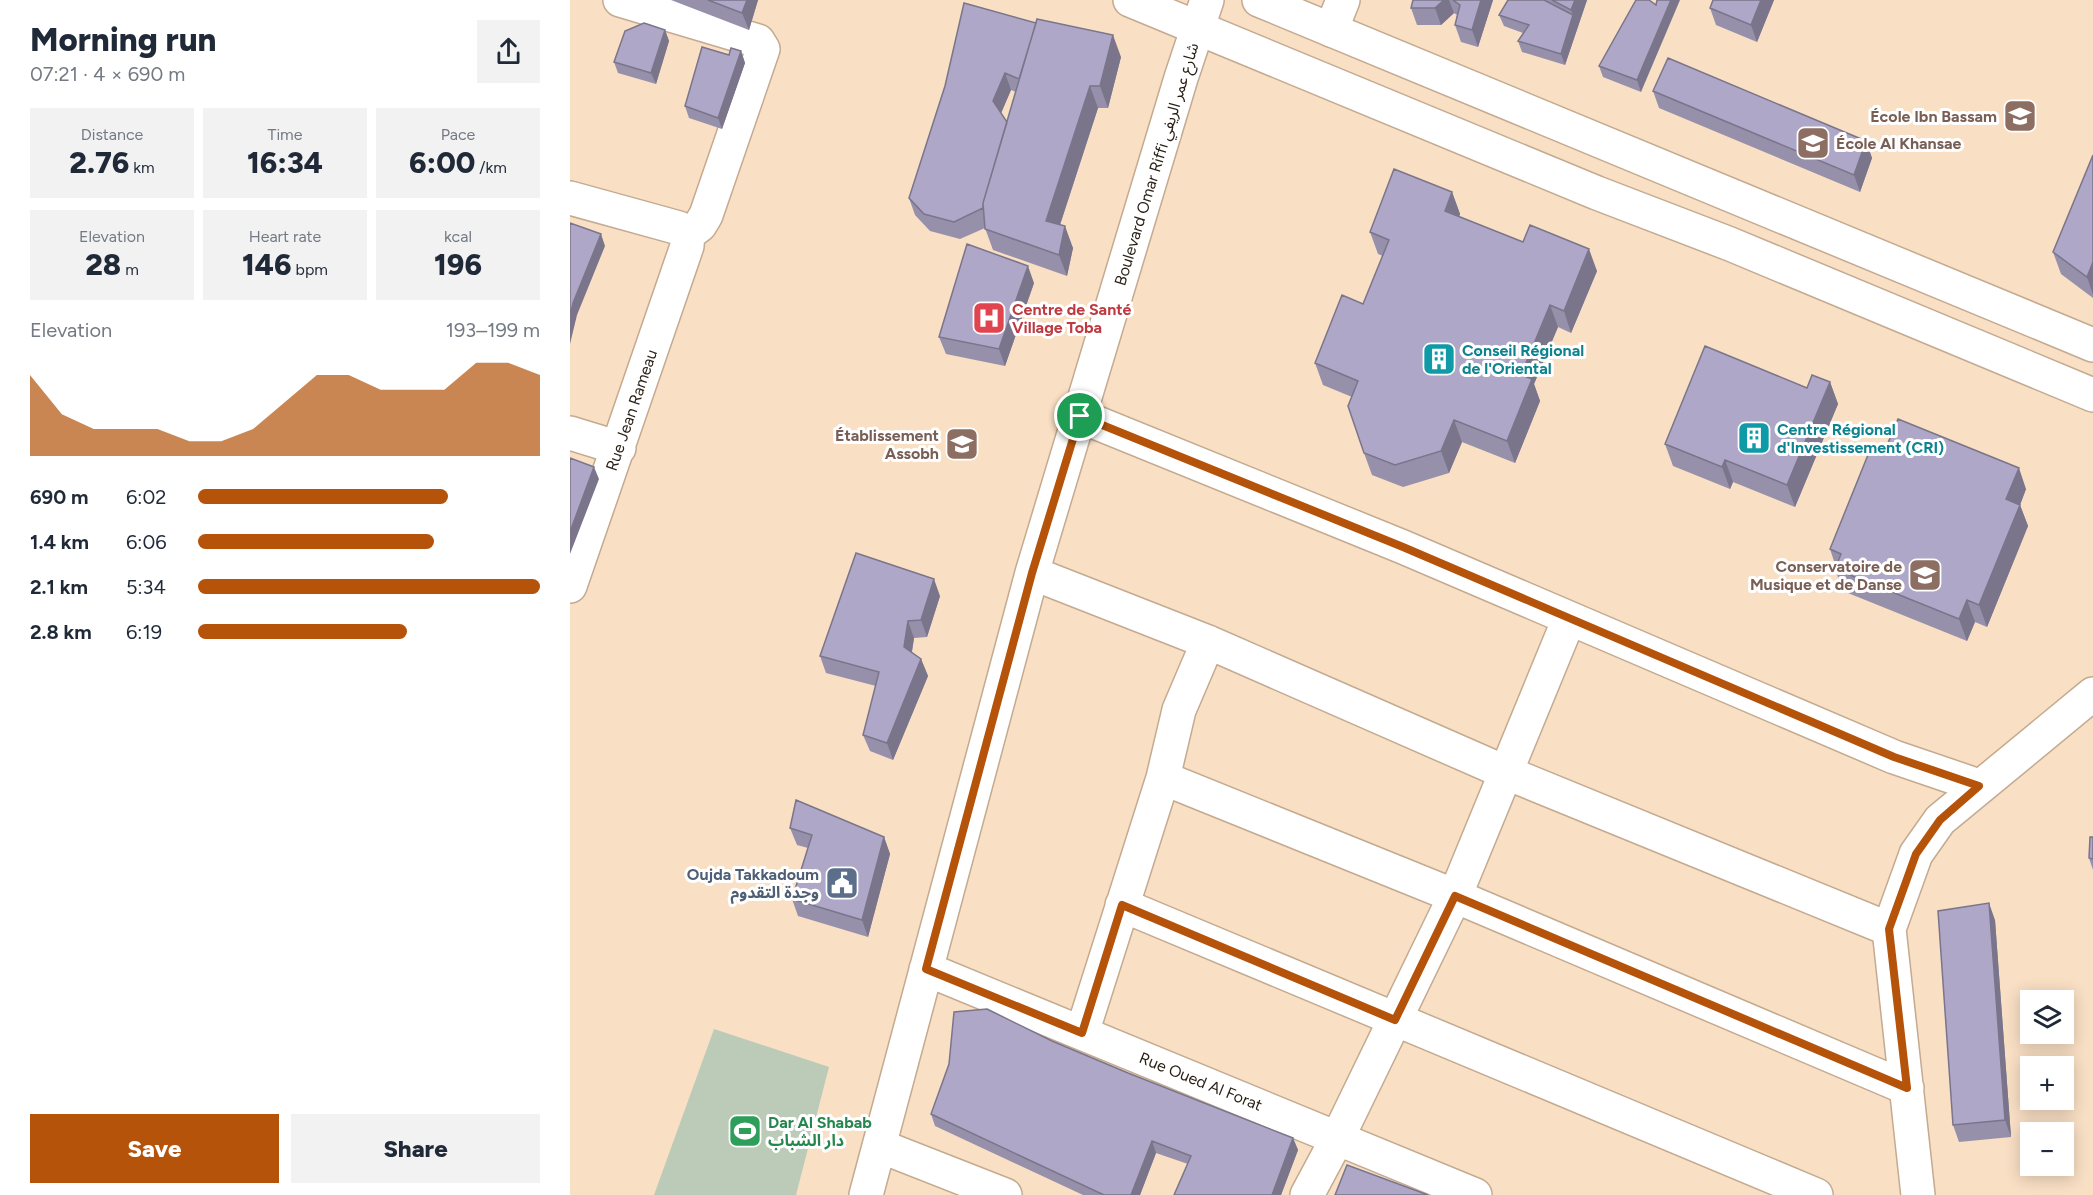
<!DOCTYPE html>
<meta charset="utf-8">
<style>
body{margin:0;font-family:Figtree,"Noto Sans Arabic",sans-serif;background:#f2f2f3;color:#1f2937;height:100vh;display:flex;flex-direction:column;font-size:22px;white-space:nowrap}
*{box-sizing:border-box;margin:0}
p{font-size:20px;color:#747a83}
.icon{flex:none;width:33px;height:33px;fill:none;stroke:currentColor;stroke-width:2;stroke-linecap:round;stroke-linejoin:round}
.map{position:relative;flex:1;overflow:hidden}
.details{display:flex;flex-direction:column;background:#fff;width:570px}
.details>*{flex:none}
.buttons{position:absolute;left:1450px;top:990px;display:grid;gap:12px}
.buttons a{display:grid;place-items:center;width:54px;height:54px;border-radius:0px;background:#fff;box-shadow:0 3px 15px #0003;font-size:30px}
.pin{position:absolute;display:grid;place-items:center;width:51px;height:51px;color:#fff;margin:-26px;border:3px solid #fff;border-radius:50%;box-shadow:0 2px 6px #0007}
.round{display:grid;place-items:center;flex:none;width:63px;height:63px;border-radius:0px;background:#f2f2f3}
.head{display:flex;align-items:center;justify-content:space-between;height:102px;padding:0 30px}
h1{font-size:33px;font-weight:800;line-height:45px}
.metrics{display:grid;grid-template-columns:repeat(3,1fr);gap:9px;height:102px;padding:6px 30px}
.metrics div{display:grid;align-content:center;border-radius:0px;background:#f2f2f3;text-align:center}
.metrics b{font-size:30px;font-weight:800}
.metrics small{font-size:16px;font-weight:400}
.metrics p{font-size:16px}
.chart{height:168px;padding:12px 30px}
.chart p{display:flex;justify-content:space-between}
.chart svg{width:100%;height:108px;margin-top:6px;fill:#b45309;opacity:.7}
.primary-button{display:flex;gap:12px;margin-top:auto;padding:12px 30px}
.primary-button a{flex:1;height:69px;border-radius:0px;background:#b45309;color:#fff;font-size:24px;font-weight:800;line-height:69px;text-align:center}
.primary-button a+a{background:#f2f2f3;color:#1f2937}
ul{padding:0 30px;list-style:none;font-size:20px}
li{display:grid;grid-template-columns:96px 72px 1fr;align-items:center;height:45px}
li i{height:15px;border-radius:8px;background:#b45309}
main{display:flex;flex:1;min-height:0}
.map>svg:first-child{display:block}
.green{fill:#bccbb8}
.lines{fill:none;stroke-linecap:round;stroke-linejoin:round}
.minor-casing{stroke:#c3aa90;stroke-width:36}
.major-casing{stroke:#c3aa90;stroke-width:36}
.minor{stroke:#fff;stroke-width:33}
.major{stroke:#fff;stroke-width:33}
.wall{fill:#9690ab;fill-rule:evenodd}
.shaded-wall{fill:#7a758b}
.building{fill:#afa7c7;stroke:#7a758b;stroke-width:1.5}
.route-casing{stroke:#fff;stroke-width:12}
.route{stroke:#b45309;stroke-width:8}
.labels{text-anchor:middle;stroke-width:6;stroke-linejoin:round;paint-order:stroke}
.education-label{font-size:16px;font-weight:bold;fill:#785e54;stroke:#fff;text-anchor:end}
.street-label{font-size:16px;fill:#281f15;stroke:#fff}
.health-label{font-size:16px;font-weight:bold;fill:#be3a42;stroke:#fff;text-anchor:start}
.culture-label{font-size:16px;font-weight:bold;fill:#0d838f;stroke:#fff;text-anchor:start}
.service-label{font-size:16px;font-weight:bold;fill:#4e5e75;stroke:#fff;text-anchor:end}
.leisure-label{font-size:16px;font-weight:bold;fill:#27864d;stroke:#fff;text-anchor:start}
</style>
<main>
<section class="details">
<div class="head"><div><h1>Morning run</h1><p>07:21 · 4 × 690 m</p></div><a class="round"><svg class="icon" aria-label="share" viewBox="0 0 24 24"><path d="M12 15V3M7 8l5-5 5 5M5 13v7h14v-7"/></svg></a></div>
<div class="metrics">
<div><p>Distance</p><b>2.76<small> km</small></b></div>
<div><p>Time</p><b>16:34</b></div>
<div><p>Pace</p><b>6:00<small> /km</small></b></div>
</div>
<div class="metrics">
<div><p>Elevation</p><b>28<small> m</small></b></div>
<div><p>Heart rate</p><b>146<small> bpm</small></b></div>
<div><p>kcal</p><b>196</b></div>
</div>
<div class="chart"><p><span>Elevation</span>193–199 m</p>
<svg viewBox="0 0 160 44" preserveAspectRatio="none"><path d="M0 44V11L10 27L20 33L30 33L40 33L50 38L60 38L70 33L80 22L90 11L100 11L110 17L120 17L130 17L140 6L150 6L160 11V44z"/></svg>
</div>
<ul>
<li><b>690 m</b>6:02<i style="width:73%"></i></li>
<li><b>1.4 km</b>6:06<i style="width:69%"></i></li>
<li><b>2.1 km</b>5:34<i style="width:100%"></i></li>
<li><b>2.8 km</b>6:19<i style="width:61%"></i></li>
</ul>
<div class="primary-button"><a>Save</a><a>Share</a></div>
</section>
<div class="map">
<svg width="1523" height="1195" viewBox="0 0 1523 1195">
<rect width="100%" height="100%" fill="#f9dfc4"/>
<!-- green -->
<path class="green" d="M144 1029 259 1067 226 1195H84Z"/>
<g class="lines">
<!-- minor casing -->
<g class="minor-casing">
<path id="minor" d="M50 0 188 41 193 49 136 215 130 225 118 234
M761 30 773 0
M0 198 109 228 118 234
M510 416 833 547 1324 757 1409 786
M0 433 49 448
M462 573 638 642 937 773 1319 929
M0 586 117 246 118 234
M593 778 885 896 1337 1088
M552 905 1246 1195
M356 969 905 1195
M512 1033 593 778 609 710 638 642
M310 1146 435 1195
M296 1195 462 573 611 78 637 0
M737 1195 768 1137 885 896 999 619
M1348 1195 1319 929 1346 854 1370 820 1523 694"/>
</g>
<!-- major casing -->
<g class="major-casing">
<path id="major" d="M560 0 1027 193 1160 244 1523 395
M689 0 1523 345"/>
</g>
<!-- minor -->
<use href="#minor" class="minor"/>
<!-- major -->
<use href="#major" class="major"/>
</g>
<!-- wall -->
<path class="wall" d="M101 0H188L179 30Z
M843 0H923L908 47 891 42 885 25 887 15 884 13 871 25H847L841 8Z
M938 0H1017L995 65 952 52 948 41 953 33 934 26 929 15Z
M1204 0 1187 42 1146 25 1140 8Z
M394 3 551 57 538 108H528L490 225 503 248 497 276 423 250 415 228 390 239 360 231 345 215 339 198 375 86ZM441 90 446 92 437 122 431 113Z
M1086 5 1071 92 1033 77 1029 66Z
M95 30 99 41 86 84 48 73 44 62Z
M171 51 175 63 152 129 119 118 115 106Z
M1083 91 1296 141 1302 158 1290 192 1089 108Z
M1523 155V298L1491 274 1483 252Z
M882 192 890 214 889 217 1027 271 1001 333 988 327 964 384 970 401 945 463 892 442 879 473 833 487 802 475 794 453 782 397 753 385 745 363 793 304 813 256 808 254 800 232Z
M464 283 435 366 376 354 369 337Z
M1260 382 1268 404 1225 507 1163 482 1160 489 1103 466 1095 444Z
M1315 450 1456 489 1450 505 1458 526 1417 627 1405 622 1397 641 1273 591 1265 569 1266 567 1260 549Z
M370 596 357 637 344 638 342 652 351 659 358 676 323 760 300 751 293 735 306 686 256 673 250 656Z
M220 828 314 837 320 854 298 937 228 916 222 899 238 848 227 845Z
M1523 837V870L1519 858Z
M1425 920 1441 1137 1389 1142 1383 1125Z
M482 1041 558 1073 723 1138 728 1150 711 1195H604L618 1164 586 1153 570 1195H513L365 1126 361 1114Z"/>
<!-- shaded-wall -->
<path class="shaded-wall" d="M177 0H188L179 30 172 13Z
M874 0H879L884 13 871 25 865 8Z
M911 0H923L908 47 902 30Z
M1005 0H1017L995 65 991 54 1003 15 1001 10Z
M1101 0H1110L1071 92 1067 80Z
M1191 0H1204L1187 42 1181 25Z
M95 30 99 41 86 84 81 73Z
M543 35 551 57 538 108 530 86Z
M171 51 175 63 152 129 148 118Z
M435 73 441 90 429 118 423 101Z
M520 86 528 108 484 243 476 221Z
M1296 141 1302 158 1290 192 1284 175Z
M882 192 890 214 883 233 875 211Z
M495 226 503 248 497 276 489 255Z
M31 234 35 246 7 315 0 344V316L3 303Z
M1019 249 1027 271 1001 333 994 311Z
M1523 262V295L1517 277Z
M458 266 464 283 435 366 429 349Z
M980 305 988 327 964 384 970 401 945 463 937 441 951 375Z
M1260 382 1268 404 1225 507 1217 485Z
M884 420 892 442 879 473 871 451Z
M1155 460 1163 482 1160 489 1152 467Z
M24 467 29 479 0 554V532Z
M1449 468 1456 489 1450 505 1458 526 1417 627 1409 605 1436 499Z
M364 579 370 596 357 637 351 620Z
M1397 600 1405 622 1397 641 1389 619Z
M338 621 344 638 340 663 334 647Z
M351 659 358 676 323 760 317 743Z
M314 837 320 854 298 937 292 920Z
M1419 903 1425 920 1441 1137 1435 1120Z
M723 1138 728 1150 711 1195H702Z
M582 1141 586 1153 570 1195H561Z"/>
<!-- building -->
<path class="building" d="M138 0H177L172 13Z
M843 0H874L865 8H841Z
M883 0H911L902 30 885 25 890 5Z
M938 0H974L1003 15 991 54 948 41 959 25 929 15Z
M982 0H1005L1001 10Z
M1066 0H1079L1086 5 1087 0H1101L1067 80 1029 66Z
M1143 0H1191L1181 25 1140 8Z
M394 3 466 23 449 79 435 73 423 101 437 122 413 203V208L384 222 354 214 339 198 375 86Z
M467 19 543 35 530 86H520L476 221 495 226 489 255 415 229 413 203Z
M74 23 95 30 81 73 44 62 55 31Z
M132 47 159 55 161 48 171 51 148 118 115 106Z
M1098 58 1296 141 1284 175 1083 91Z
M1523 155V262L1517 277 1483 252Z
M824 169 882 192 875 211 953 242 960 225 1019 249 994 311 980 305 951 375 962 379 937 441 884 420 871 451 825 465 794 453 778 406 788 381 745 363 772 295 793 304 819 240 800 232Z
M0 223 31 234 3 303 0 316Z
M397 244 458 266 429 349 369 337Z
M1135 346 1237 388 1242 375 1260 382 1217 485 1155 460 1152 467 1095 444Z
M1328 419 1449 468 1436 499 1450 505 1409 605 1397 600 1389 619 1265 569 1271 554 1260 549 1302 445 1315 450Z
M0 458 24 467 0 532Z
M286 553 364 579 351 620 338 621 334 647 351 659 317 743 293 735 309 672 250 656Z
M226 800 314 837 292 920 222 899 242 835 220 828Z
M1520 837H1523V859L1519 858Z
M1419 903 1435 1120 1383 1125 1368 911Z
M417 1009 482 1041 558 1073 723 1138 702 1195H604L621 1156 582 1141 561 1195H534L361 1114 379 1064 384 1012Z
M777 1165 858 1195H765Z"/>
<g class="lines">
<!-- route casing -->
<g class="route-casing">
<path id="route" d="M510 416 833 547 1324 757 1409 786 1370 820 1346 854 1319 929 1337 1088 885 896 825 1020 552 905 512 1033 356 969 462 573Z"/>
</g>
<!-- route -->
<use href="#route" class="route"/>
</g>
<!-- icons -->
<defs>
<g id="school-square" transform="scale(1.725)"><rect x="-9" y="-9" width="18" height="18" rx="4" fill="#8d6e63" stroke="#fff"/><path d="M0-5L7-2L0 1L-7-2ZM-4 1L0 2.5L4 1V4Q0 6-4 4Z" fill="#fff"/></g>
<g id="hospital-square" transform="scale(1.725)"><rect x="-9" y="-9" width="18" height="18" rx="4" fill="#e0444e" stroke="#fff"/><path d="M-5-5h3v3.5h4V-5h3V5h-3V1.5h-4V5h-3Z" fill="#fff"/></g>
<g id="building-square" transform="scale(1.725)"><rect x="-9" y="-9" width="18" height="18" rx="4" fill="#0f9aa8" stroke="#fff"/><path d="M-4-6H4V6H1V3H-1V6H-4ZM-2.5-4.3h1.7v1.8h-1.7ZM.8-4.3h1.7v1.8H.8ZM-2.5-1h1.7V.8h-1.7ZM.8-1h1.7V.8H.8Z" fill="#fff"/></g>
<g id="civic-square" transform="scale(1.725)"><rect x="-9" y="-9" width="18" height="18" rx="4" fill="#5c6f8a" stroke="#fff"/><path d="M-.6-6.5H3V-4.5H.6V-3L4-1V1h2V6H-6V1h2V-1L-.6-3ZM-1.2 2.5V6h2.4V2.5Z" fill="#fff"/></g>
<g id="stadium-square" transform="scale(1.725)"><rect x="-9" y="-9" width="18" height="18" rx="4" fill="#2e9e5b" stroke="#fff"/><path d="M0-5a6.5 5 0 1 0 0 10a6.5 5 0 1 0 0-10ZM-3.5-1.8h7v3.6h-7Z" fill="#fff"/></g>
</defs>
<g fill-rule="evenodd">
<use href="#school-square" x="1450" y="116"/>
<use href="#school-square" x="1243" y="143"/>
<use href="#hospital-square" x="419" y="318"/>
<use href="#building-square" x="869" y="359"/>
<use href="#building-square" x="1184" y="438"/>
<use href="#school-square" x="392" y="444"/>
<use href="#school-square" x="1355" y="575"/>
<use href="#civic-square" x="272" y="883"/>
<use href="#stadium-square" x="175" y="1131"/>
</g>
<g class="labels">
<!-- education labels -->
<g class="education-label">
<text x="1427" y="122">École Ibn Bassam</text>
<text x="1266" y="149" text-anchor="start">École Al Khansae</text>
<text x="369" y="441">Établissement<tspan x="369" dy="18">Assobh</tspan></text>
<text x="1332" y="572">Conservatoire de<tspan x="1332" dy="18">Musique et de Danse</tspan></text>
</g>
<!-- street labels -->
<g class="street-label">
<text transform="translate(586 164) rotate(-73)" y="6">Boulevard Omar Riffi شارع عمر الريفي</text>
<text transform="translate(61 410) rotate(-71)" y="6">Rue Jean Rameau</text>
<text transform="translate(631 1081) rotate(22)" y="6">Rue Oued Al Forat</text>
</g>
<!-- health labels -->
<g class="health-label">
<text x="442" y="315">Centre de Santé<tspan x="442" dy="18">Village Toba</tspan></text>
</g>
<!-- culture labels -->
<g class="culture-label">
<text x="892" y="356">Conseil Régional<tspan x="892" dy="18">de l'Oriental</tspan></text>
<text x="1207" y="435">Centre Régional<tspan x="1207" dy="18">d'Investissement (CRI)</tspan></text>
</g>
<!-- service labels -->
<g class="service-label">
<text x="249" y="880">Oujda Takkadoum<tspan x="249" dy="18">وجدة التقدوم</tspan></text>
</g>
<!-- leisure labels -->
<g class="leisure-label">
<text x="198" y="1128">Dar Al Shabab<tspan x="198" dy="18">دار الشباب</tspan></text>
</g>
</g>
</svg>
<div class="buttons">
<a><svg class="icon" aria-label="layers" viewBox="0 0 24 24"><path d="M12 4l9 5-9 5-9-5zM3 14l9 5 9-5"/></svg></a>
<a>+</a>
<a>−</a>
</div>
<div class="pin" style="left:510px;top:416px;background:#1e9e55"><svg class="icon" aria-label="arrive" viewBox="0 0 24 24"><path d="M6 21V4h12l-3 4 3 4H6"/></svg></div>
</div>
</main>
